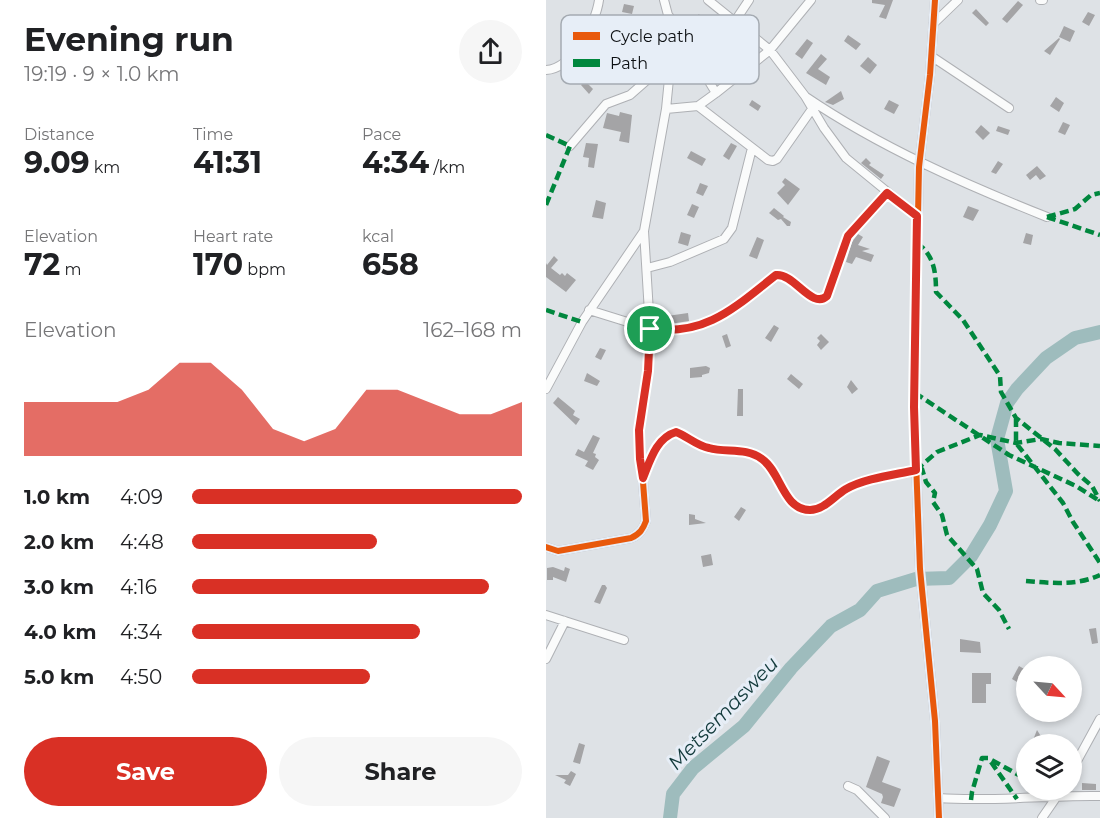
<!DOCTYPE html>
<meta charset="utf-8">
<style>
body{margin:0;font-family:Montserrat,sans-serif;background:#f6f6f6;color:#202124;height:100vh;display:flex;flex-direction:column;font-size:22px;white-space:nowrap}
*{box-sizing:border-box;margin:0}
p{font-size:20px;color:#757577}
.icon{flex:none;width:33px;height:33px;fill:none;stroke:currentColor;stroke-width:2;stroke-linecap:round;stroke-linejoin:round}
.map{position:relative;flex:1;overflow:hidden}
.panel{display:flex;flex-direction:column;background:#fff;width:546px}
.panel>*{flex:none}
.needle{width:39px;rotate:116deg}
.buttons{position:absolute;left:470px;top:656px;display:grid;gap:12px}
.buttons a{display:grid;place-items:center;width:66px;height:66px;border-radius:50%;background:#fff;box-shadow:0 3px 9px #0003;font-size:30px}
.pin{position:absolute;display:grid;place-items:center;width:51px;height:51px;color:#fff;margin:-26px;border:3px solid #fff;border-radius:50%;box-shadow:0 2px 6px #0007}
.round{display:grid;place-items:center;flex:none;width:63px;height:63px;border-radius:32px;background:#f6f6f6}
.overview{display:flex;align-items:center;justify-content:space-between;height:102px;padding:0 24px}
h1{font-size:33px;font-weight:700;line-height:45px}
.figures{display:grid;grid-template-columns:repeat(3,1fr);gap:9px;height:102px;padding:6px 24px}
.figures div{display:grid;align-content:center}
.figures b{font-size:30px;font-weight:700}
.figures small{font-size:16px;font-weight:400}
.figures p{font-size:16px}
.chart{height:168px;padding:12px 24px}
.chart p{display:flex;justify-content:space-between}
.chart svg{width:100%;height:108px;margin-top:6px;fill:#d93025;opacity:.7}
.button{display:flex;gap:12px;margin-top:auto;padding:12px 24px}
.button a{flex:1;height:69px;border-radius:36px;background:#d93025;color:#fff;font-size:24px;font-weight:700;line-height:69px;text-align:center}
.button a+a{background:#f6f6f6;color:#202124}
ul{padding:0 24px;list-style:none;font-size:20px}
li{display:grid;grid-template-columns:96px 72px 1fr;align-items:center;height:45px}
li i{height:15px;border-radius:8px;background:#d93025}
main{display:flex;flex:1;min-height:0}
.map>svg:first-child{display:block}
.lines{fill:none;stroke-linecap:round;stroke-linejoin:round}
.river{stroke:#9ebcbd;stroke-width:14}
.building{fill:#a4a4a6}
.minor-casing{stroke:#aeb0b4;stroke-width:10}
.minor{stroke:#fafbfb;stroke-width:8}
.quiet{stroke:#00873e;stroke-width:4.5;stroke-dasharray:9 4.5;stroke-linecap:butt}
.cycleway-casing{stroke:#e7eef7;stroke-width:10}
.cycleway{stroke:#e8590c;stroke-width:6}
.route-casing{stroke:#fff;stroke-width:12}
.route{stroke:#d93025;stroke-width:8}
.labels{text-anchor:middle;stroke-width:6;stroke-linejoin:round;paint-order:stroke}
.water-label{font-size:20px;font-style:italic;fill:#123a3b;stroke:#e7eef7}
.key{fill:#e7eef7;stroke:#a5abb2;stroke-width:1.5}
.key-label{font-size:16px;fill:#0c0f12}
</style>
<main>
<section class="panel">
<div class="overview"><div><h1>Evening run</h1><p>19:19 · 9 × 1.0 km</p></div><a class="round"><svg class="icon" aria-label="share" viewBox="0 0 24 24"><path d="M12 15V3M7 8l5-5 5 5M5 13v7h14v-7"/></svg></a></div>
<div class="figures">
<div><p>Distance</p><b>9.09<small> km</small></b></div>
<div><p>Time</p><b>41:31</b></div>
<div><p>Pace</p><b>4:34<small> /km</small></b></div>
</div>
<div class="figures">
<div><p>Elevation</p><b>72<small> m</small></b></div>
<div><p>Heart rate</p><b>170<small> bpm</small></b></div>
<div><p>kcal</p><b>658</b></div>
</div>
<div class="chart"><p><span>Elevation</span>162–168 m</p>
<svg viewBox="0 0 160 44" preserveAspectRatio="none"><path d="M0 44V22L10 22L20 22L30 22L40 17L50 6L60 6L70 17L80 33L90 38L100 33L110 17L120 17L130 22L140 27L150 27L160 22V44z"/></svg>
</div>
<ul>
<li><b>1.0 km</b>4:09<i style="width:100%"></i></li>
<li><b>2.0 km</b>4:48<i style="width:56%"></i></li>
<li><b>3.0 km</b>4:16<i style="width:90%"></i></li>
<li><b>4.0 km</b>4:34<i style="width:69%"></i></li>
<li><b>5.0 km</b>4:50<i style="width:54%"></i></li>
</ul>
<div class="button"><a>Save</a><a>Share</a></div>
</section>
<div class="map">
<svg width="554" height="818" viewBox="0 0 554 818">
<rect width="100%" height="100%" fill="#dee2e6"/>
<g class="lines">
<!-- river -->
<path class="river" d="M124 818 127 794 147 768 198 726 245 668 285 626 314 610 331 591 370 579 403 578 425 556 444 525 460 491 451 439 461 403 471 389 500 358 529 338 554 332"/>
</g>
<!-- building -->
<path class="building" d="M326 0H347L340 19 333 17 339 5 326 3Z
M472 1 477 5 461 23 456 19Z
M78 4 88 6 86 14 76 12Z
M430 9 443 23 440 26 426 13Z
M542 12 549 15 543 26 536 22Z
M153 14 156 18 159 16 162 20 143 36 139 31 151 21 148 18Z
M518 26 529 31 524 42 513 37Z
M302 35 315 44 310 50 298 41Z
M513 38 514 39 504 55 498 51Z
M261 39 267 43 256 59 249 54Z
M275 54 281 59 272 69 284 77 280 85 260 73Z
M322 57 331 65 324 74 314 66Z
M36 74 41 75 39 81 47 89 43 94 35 85 37 83 34 76Z
M295 91 298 99 287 105 279 102Z
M510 97 518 103 513 112 504 106Z
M206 100 215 106 212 111 203 105Z
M343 100 353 105 348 114 338 109Z
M74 112 86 115 83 143 73 141 75 132 57 128 61 113 73 116Z
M517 122 524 125 519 135 512 132Z
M435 125 444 133 437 140 429 132Z
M452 126 464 130 462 135 450 131Z
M40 143 52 144 48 168 42 167 43 158 37 157Z
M185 143 191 146 183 160 177 156Z
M145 151 160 159 156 166 141 158Z
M320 158 325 163 323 165 338 175 335 179 315 163Z
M452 161 457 164 450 174 445 172Z
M491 166 500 176 494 180 490 175 484 180 480 175Z
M239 178 254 189 242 205 231 193 239 185 236 182Z
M154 183 162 186 157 196 150 193Z
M50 200 60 203 57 219 46 217Z
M146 204 153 207 148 218 141 215Z
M422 206 433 210 427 221 417 217Z
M228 208 238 216 237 217 245 222 244 226H241L235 219 232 220 223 213Z
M135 232 145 235 142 246 132 243Z
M480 233 487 235 485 245 477 243Z
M312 234 317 237 312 245 324 249 316 251 328 255 325 262 310 257 306 264 300 262 306 242Z
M211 237 218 240 211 259 203 256Z
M8 256 12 260 5 268 14 275 16 273 19 276 21 273 30 280 20 292 0 277V263L1 265Z
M142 313 143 321 124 324 122 321 121 316Z
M228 325 233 328 225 342 219 338Z
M181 334 185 346 180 348 176 336Z
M275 334 283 342 275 350 271 345 274 341 271 338Z
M54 348 60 350 55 360 49 357Z
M160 366 164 368 163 373 156 375V377L144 378V368Z
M41 373 54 381 51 386 38 381Z
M245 374 257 384 253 389 241 379Z
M305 380 312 389 306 394 301 387Z
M192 389H197V416H191Z
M12 397 29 411 27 415 34 419 30 425 7 403Z
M47 435 54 438 47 453 50 454 49 457 53 460 47 470 39 466 42 461 29 455 32 449 38 452Z
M195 507 200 510 193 521 188 517Z
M143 514 149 515V519L160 523 143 525Z
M165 554 167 565 157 567 155 556Z
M7 567 18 571 19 567 24 569 20 582 7 577V580H1V568Z
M56 585H59L61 588 54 604 48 602Z
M550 628 552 643 546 644 543 629Z
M414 639 434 642 435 653 414 652Z
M473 666 480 670 473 683 466 679Z
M426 673H445V684H440V703H426Z
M491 730 496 738 495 742 492 743 487 740Z
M33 743 39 745 34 764 27 762Z
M331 756 344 761 336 782 355 789 348 807 335 803 337 797 336 794 320 787Z
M25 771 30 774 24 786 18 783 20 780 9 775H22Z
M536 783 550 784V790H536Z"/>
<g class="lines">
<!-- minor casing -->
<g class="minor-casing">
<path id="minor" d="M162 0 224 50 259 96 278 128 300 158 371 216
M389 0 384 75 373 167 368 407 374 569 389 721 393 818
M494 0H497
M123 16 170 93 224 50 265 0
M189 21 203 0
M387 24 412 0
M385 56 463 108
M0 70C26 69 50 23 53 0
M260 97C334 147 418 184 501 217
M152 106 222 160 227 161 231 159 266 109
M120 109 152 106 170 93
M24 146 60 104 84 95 125 59
M101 268 124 262 178 239 186 228 206 148
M43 310 104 329 98 231
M0 389 36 322 98 231 120 109 125 59 122 15 118 0
M98 477C105 460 111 437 130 432 141 436 151 446 163 448 180 453 200 447 216 459 235 472 237 510 264 510 279 509 288 495 300 489 320 478 348 475 370 470
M0 547 12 551 85 538C94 534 97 529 100 521L93 430 102 371 104 329C161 336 189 307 230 275 248 273 266 311 281 296L302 236 341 193
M0 615 78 640
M0 659 19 621
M525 772 554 719
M302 786 311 790 339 818
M393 798C447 802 500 795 554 796
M496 818 516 789"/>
</g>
<!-- minor -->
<use href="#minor" class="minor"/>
<!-- quiet -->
<path class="quiet" d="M0 135 24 146 0 205
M501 217 529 209 545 195 554 193
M501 217 554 235
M371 243C388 255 390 272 390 292L417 320 454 376 455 392 470 418 509 449 532 474 546 486 554 501
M0 310 36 322
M369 393 463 455 530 486 552 500
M470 418V443L517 503 527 522 554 563
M373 469H376L380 482 389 493 387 502 396 515 401 535 431 569 437 593 453 610 463 629
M370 470 391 452 434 435 470 443 495 439 513 443 554 446
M480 581C504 583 531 586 554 575
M445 762 471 799
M496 789 507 796
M425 800 426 792 436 758H442L480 779"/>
<!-- cycleway casing -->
<g class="cycleway-casing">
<path id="cycleway" d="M389 0 384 75 373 167 368 407 374 569 389 721 393 818
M0 547 12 551 85 538C94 534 97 529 100 521L93 430 102 371 104 329C161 336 189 307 230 275 248 273 266 311 281 296L302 236 341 193"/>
</g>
<!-- cycleway -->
<use href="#cycleway" class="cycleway"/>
</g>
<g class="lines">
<!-- route casing -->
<g class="route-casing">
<path id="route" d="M341 193 371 216 368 407 370 470C348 475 320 478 300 489 288 496 278 510 264 510 237 510 235 472 216 459 200 447 180 453 163 448 151 446 141 436 130 432 110 438 104 461 97 478L94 459 93 430 102 371 104 329C161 336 189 307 230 275 248 273 266 310 281 296L302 236Z"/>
</g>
<!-- route -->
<use href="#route" class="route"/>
</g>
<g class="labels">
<!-- water labels -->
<g class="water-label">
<text transform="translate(177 713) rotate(-46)" y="7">Metsemasweu</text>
</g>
</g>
<!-- legend -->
<rect x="15" y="15" width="198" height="69" rx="9" class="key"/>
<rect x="27" y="32" width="27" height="8" fill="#e8590c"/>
<rect x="27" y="59" width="27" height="8" fill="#00873e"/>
<g class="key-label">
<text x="64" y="42">Cycle path</text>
<text x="64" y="69">Path</text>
</g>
</svg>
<div class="buttons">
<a><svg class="needle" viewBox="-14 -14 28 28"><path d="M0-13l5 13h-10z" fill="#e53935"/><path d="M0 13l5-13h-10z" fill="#757577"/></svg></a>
<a><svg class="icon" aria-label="layers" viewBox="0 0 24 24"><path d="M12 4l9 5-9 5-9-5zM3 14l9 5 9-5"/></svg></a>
</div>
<div class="pin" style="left:104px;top:329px;background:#1e9e55"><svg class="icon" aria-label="arrive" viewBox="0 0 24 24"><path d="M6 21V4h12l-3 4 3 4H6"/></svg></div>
</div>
</main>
